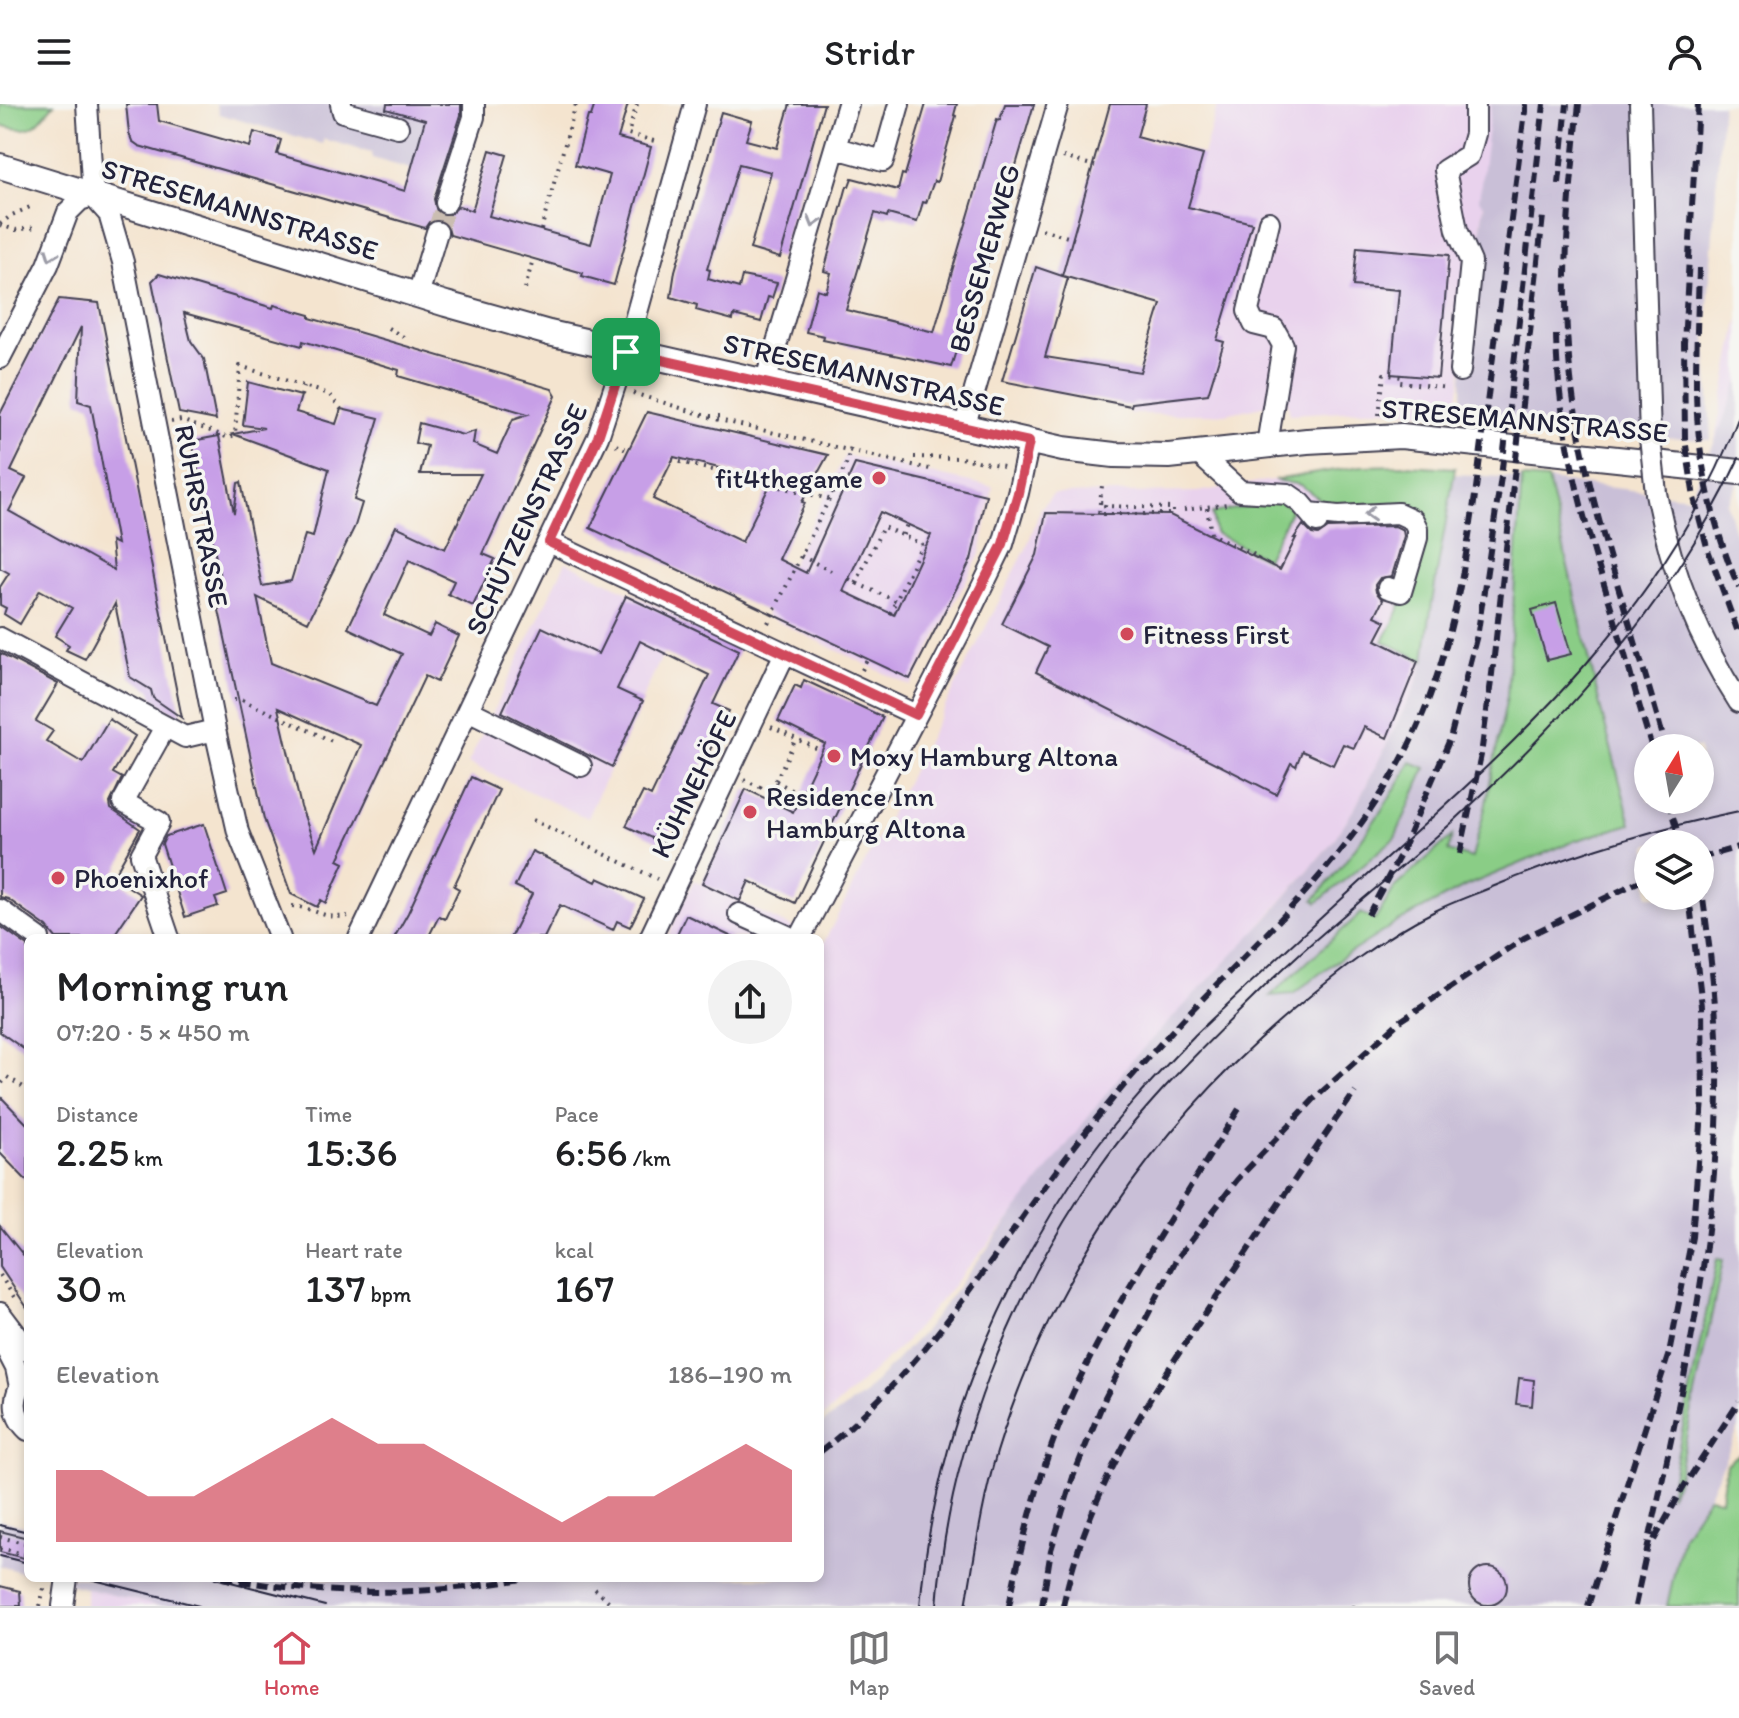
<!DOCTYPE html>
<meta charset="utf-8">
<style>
body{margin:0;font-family:Itim,sans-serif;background:#f2f2f2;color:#202124;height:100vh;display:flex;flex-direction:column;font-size:30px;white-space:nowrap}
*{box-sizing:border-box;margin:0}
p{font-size:26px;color:#757577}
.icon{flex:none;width:44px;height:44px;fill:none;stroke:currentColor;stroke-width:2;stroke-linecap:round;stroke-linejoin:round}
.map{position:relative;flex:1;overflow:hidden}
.sheet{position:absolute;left:24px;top:830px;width:800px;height:648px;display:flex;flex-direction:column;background:#fff;border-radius:12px;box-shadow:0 4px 12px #0003}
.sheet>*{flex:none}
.needle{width:52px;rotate:11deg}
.controls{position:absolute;left:1634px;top:630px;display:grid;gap:16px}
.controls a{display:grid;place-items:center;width:80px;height:80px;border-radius:50%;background:#fff;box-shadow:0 4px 12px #0003;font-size:40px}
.pin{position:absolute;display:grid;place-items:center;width:68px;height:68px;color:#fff;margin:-34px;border-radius:16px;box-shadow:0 4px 12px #0006}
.round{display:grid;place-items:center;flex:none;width:84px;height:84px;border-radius:42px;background:#f2f2f2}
.summary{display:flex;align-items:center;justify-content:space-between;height:136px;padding:0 32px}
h1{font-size:44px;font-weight:600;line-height:60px}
.figures{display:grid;grid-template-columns:repeat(3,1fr);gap:12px;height:136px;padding:8px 32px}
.figures div{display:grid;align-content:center}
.figures b{font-size:40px;font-weight:600}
.figures small{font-size:22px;font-weight:400}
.figures p{font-size:22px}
.chart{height:224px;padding:16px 32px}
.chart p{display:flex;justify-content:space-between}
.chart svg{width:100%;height:144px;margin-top:8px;fill:#d1495b;opacity:.7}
header{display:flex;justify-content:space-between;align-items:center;height:104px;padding:0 32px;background:#fff;font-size:36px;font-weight:600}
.tab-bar{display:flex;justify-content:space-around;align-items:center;height:112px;border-top:2px solid #e0e0e0;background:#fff;font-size:22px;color:#757577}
.tab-bar a{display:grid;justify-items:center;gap:4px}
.tab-bar .selected{color:#d1495b}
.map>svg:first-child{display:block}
.built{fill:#e9d2ed}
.industrial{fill:#c9bfd7;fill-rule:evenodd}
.green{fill:#8acd86;stroke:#567860;stroke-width:2}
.building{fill:#c79fe7;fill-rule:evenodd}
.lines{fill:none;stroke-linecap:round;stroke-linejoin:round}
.minor-tunnel{stroke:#cabdb1;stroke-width:20;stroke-dasharray:20 10;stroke-linecap:butt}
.minor-casing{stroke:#423f51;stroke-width:24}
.major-casing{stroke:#423f51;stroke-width:28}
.path{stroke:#423f51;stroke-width:4;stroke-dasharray:2 6;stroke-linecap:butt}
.minor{stroke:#fff;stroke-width:20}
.major{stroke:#fff;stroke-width:24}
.tram{stroke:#22223b;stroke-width:2}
.rail{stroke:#22223b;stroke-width:6;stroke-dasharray:12 6;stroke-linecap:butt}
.minor-bridge-casing{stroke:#423f51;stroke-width:24;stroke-linecap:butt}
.minor-bridge{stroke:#fff;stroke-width:20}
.oneway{stroke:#9c9ca7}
.route-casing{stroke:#fff;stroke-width:16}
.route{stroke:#d1495b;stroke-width:10}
.poi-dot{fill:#d1495b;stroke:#f6f6f2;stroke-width:3}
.labels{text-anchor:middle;stroke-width:7;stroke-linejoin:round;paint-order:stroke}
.street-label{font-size:28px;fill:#22223b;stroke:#f6f6f2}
.poi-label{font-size:28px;fill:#22223b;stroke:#f6f6f2;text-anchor:start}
</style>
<header><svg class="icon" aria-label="menu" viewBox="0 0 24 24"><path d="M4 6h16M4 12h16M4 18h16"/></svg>Stridr<svg class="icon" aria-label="person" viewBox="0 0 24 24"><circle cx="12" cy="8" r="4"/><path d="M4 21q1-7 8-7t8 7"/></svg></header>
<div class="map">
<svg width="1739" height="1502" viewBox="0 0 1739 1502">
<rect width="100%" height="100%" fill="#f6f6f2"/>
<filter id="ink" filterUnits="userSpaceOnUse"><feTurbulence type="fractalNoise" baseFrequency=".0125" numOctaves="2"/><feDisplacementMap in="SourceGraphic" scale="16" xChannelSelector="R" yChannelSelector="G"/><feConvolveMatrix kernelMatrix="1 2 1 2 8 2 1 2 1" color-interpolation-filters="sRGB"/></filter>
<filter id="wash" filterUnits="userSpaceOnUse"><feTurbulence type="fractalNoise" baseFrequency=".006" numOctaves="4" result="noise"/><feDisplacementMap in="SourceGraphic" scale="32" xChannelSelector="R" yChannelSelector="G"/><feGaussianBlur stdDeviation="1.8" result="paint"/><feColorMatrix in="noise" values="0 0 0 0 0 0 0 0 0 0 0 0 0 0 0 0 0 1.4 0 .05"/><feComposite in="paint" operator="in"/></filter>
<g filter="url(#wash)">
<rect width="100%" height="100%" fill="#f4e4cf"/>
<!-- built -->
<path class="built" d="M1218 0H1491L1484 99 1456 311 1380 305 1290 310 1287 297 1225 310H1129L1161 200 1122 189 1139 128 1165 41 1203 51Z
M1739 214V338L1715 336Z
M845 351 993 383 980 450 911 582 766 512Z
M1406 361 1455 364 1443 440 1430 500 1424 557 1415 583 1356 702 1333 737 903 1240 820 1316V846L1026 445 1041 404 1053 390 1197 388 1361 362Z
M566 458 680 513 587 714 468 659Z
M694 776 793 824 788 834H667Z
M86 1484 158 1502H86Z"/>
<!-- industrial -->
<path class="industrial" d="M216 0H462L461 5 465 6 446 75 372 54V49L324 35 322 40 219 10Z
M1491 0H1722L1706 230 1711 336 1615 332 1462 308V273L1484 100 1479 96Z
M1739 277V377L1727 400 1739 443V1324L1708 1393 1682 1433 1667 1502H158L44 1474H297L361 1477 416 1474H820V1321L862 1292 925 1226 1131 957 1266 816 1333 737 1356 702 1415 583 1424 557 1430 500 1455 370 1548 376 1689 393 1708 354ZM1648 644H1700V696H1648ZM1648 740H1700V792H1648Z
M0 1416 28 1423V1470L0 1462Z"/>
<!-- green -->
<path class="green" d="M0 0H54C33 25 32 30 0 21Z
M1406 361 1455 364C1445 428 1431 492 1424 557L1383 537 1395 515 1425 439 1419 411 1338 408 1300 381 1274 376 1361 362Z
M1522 374 1548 376 1601 606 1631 720 1574 737 1466 782 1398 818 1331 861 1293 890 1270 892 1361 809 1375 816 1395 783 1452 732 1448 747 1472 754 1485 704 1507 592Z
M1278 397 1292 404 1266 455 1215 429 1212 409Z
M1411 658 1426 664 1395 734 1317 799 1314 796C1351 752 1383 708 1411 658Z
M1717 1155 1723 1156 1677 1377 1669 1392Z
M1739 1350V1502H1667L1682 1433 1708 1393 1721 1395 1726 1360Z"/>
<g id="blocks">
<!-- building -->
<path class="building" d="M126 0H157L159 17 250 43 254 28 281 36 277 50 405 87 425 16 386 5 387 0H461V11L434 95 437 108 449 111 459 102 472 107 490 46 507 51 489 112 591 140 610 71 575 61 588 12H591L595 0H628L618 34 651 43 614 181 582 172 583 169 450 131 447 120 440 115 429 118 425 124 139 42 132 37 129 29Z
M790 0H824L780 154 750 145 771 68 739 60 707 165 710 166 708 175 739 184 742 172 777 179 772 194 768 193 761 218 734 211 733 216 696 206 697 201 671 193 675 167 721 8 752 17 746 36 777 44Z
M926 0H957L954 11 956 12 937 78 934 77 926 99 923 98 917 118 888 110 887 113 875 109 846 206 934 228 997 15 1000 16 1005 0H1034L969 222 964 221 951 263 823 236 824 232 806 228 817 185 826 188 831 169 824 167 847 82H849L852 74 898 86 902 70 905 71Z
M1110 0H1146L1137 33 1203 51 1188 103 1252 119 1217 236 1224 238 1208 290 1132 299 1131 302 1002 277 1036 163 1062 172ZM1063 172 1161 200 1140 268 1045 253 1068 174Z
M1357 143 1449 151 1438 274 1391 270 1399 186 1353 182Z
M159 170 273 204 274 201 310 211V214L552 285 556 292 483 450 495 455 473 502 448 490 454 477 409 456 384 511 429 532 435 520 459 532 437 578 425 572 338 756 344 759 326 799 321 796 317 803 291 790 264 715 214 483 223 488 192 337 219 332 234 409 238 379 241 378 262 482 291 477 305 431 313 433 329 365 233 330 264 324 243 321 248 278 301 292 296 308 336 320 341 305 379 314 354 396 362 399 355 422 308 518 257 493 271 559 376 602 402 550 348 524 396 422 445 445 481 370H420L427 342 415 339 419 319 463 331 475 327 473 340 497 350 513 315 528 310 398 272 399 266 303 237 302 242 184 209 191 237 204 255 216 316 179 309 152 177ZM278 604 361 641 316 745 301 703Z
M59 195 99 199 182 614 153 594 151 586 130 573 115 500 85 555 66 546 69 541 55 532 72 504 40 486 20 520 4 510 6 504 0 501V483L9 469 0 464V310ZM81 223 78 297 91 301 117 440 111 437 114 466 9 407 26 374 11 367Z
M647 308 828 351 802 398 805 399 778 455 806 469 855 360 986 391 971 456 910 575 590 424ZM674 353 772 377 742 438 653 395ZM880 408 931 431 894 511 843 487Z
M1046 409 1170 411 1280 466 1296 434H1294L1303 421 1312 430 1318 431 1328 424 1395 422 1403 426 1404 432 1392 472 1380 474 1375 481 1376 488 1383 496 1375 512 1386 517 1376 536 1418 557 1387 634 1364 623 1354 644 1343 640 1333 661 1302 647 1296 662 1291 659 1276 690 1036 568 1048 543 1002 520 1037 451Z
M626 492 739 546 713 600 729 607 664 740 626 722 643 688 651 692 709 571 640 537 617 585 643 597 612 663 502 608 542 523 598 550Z
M1556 499 1571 550 1547 556 1532 506Z
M0 549 58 580 36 617 53 627 46 637 83 659 109 615 135 632 113 669 122 674 110 699 111 705 140 725 113 773 141 791 112 834H56L47 823 8 795 0 793Z
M804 576 883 613 795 799 749 777 740 797 702 779 746 685 793 708 825 640 778 617 795 581 801 584Z
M471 673 499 686 454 782 459 785 445 815 439 812 428 834H394L408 809Z
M204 720 227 790 215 794 218 802 185 813 162 740 166 732Z
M532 747 596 778 598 774 644 795 630 823 617 817 613 826 560 801 544 834H510L532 790 515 782Z
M686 811 734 834H675Z
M0 822 28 842V948L0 928Z
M0 992 28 1021V1078L0 1049Z
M0 1122 28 1157V1205L0 1163Z
M1519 1274 1534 1276 1532 1302 1516 1300Z
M0 1427 28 1434V1455L0 1448Z
M1469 1482a19 19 0 1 1 38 0a19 19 0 1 1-38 0Z
M0 1482 20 1487 21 1502H0Z"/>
</g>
</g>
<g filter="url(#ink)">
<use href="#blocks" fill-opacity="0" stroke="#423f51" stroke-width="2"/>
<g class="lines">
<!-- minor-tunnel -->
<path class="minor-tunnel" d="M437 128 446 99"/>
<!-- minor casing -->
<g class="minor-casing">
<path id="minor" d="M87 0 93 92 109 110 123 158 215 626 238 728 280 834
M341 0 343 8 398 23
M1640 0 1650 334
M836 44 883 57 899 0
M446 99 474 13V0
M418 191 437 128
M0 254 48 161 68 108 80 96 93 92
M1460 267 1471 158 1457 126 1445 66 1469 51 1475 30V0
M765 279 848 0
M964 324 1058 0
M1267 341 1283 241 1274 225 1254 220 1248 207 1269 118
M1199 350 1240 387 1288 390 1301 399 1317 418
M1656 389C1670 463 1698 535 1739 598
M1310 409 1338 412 1398 409 1413 416 1417 424V434L1401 488 1388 484
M549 438 916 611
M0 534 185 633 215 626
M468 606 581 662
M165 623 123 698 159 718 141 751 169 834
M0 806 39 834
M739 810 792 834
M359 834 598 333 626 248 695 0
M650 834 785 549
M800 834 961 526 1003 440 1018 389 1029 338
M0 1209 28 1246
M0 1233 16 1264 20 1283
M28 1273C12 1289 11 1310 28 1326
M63 1502 67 1474"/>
</g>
<!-- major casing -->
<g class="major-casing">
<path id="major" d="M0 62 446 200 549 229 1063 345 1114 351 1169 352 1307 337 1401 332 1739 368"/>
</g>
<!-- path -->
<path class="path" d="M637 0 628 30 658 38
M1063 53 1095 62
M0 120 12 111 30 103
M0 121 16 126 36 123
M1042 125 1074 135
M541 126 576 0
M525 185 533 155
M388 224 407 235
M633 289 719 316 934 366
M301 292 304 281
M1379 311 1384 270 1401 273 1400 278 1447 284
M710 312H721
M171 318 181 316 229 334 235 330 240 262 329 290 341 305
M616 341 628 346
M914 353 961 354 1004 362
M672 356 829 395
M1100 398 1099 410H1173V404L1105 402 1106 398H1100L1102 382
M1207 404 1211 430 1259 453 1258 455
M1184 406 1228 400
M903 431 907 420
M801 452 831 467
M849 475 856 479 883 423 922 440 896 497 856 479
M890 509 896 497
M768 519 846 361 851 342
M862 566 868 554
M234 596H242L332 637
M771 623 822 647
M744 676 760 683 757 690
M776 677 801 691
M760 683 770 688 796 635
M533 716 657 775
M292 802C316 804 323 816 348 812
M2 979 7 973 25 984 28 979
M0 1171 16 1196
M0 1433 28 1440
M0 1444 28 1451
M595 1485 614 1502
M1353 1501V1502
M40 1502 44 1484"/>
<!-- minor -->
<use href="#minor" class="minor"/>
<!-- major -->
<use href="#major" class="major"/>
<!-- tram -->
<path class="tram" d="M0 1421 28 1428
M0 1452 28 1459
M86 1474 199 1502
M215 1474 325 1502
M920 1502C934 1336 997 1181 1094 1046 1124 1005 1160 968 1195 931 1255 874 1316 818 1378 762 1523 633 1670 499 1739 312
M937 1502C948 1345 1011 1190 1101 1061 1145 999 1202 944 1256 891 1319 828 1391 774 1456 715 1569 611 1675 495 1739 354
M966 1502C975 1450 982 1398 997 1348 1050 1175 1154 1023 1292 907 1337 869 1382 833 1435 807 1455 797 1476 790 1497 781 1575 749 1656 724 1739 707"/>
<!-- rail -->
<path class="rail" d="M1579 0C1570 85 1561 170 1569 255 1580 389 1632 515 1666 644
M1698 0 1684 239 1685 335 1694 394 1707 443 1739 531
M1559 80 1567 0
M1699 164C1698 203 1696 242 1696 281 1696 349 1712 422 1739 484
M1556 231C1558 320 1580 406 1607 490 1623 541 1636 593 1652 644
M1668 696 1681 740
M1460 750 1481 651 1492 570 1543 112
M1700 754 1739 743
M1368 811 1400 751 1450 635 1478 527 1501 373 1544 0
M820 1348C936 1257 1002 1133 1092 1020 1122 983 1153 947 1186 912 1257 838 1334 768 1388 679 1458 565 1470 429 1487 299 1500 199 1513 100 1526 0
M1654 1436 1686 1379 1739 1298
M222 1474C324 1492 425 1493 527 1474
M1009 1502C1024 1426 1044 1350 1077 1280 1124 1183 1185 1092 1242 1000
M1042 1502 1051 1446 1073 1373 1105 1294 1176 1156 1237 1076 1315 994 1399 918 1524 834 1648 773
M1063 1502C1089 1377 1166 1267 1236 1164 1275 1105 1314 1046 1355 988
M1588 1502 1669 1249 1692 1133 1703 996 1702 902 1689 792
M1635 1502C1671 1332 1716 1160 1718 986 1719 915 1710 843 1700 773"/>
<!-- minor-bridge casing -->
<g class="minor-bridge-casing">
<path id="minor-bridge" d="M1650 334 1656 389"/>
</g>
<!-- minor-bridge -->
<use href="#minor-bridge" class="minor-bridge"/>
</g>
<!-- one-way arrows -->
<defs><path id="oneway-chevron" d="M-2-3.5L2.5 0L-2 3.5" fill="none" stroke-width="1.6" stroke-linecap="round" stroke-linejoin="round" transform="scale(2)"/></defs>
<g class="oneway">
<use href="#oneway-chevron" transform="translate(814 118) rotate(107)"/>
<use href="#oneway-chevron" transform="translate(51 151) rotate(110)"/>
<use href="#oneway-chevron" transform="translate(1370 410) rotate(177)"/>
</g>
</g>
<g class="lines" filter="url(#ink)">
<!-- route casing -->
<g class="route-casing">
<path id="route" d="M626 248 1029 338 1018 389 1003 440 916 611 549 438 598 333Z"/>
</g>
<!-- route -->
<use href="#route" class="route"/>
</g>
<!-- markers -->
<g class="poi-dot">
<circle cx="879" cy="374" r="8"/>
<circle cx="1127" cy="530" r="8"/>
<circle cx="834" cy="652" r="8"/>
<circle cx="750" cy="708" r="8"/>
<circle cx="58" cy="774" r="8"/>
</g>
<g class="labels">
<!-- street labels -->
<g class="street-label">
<text transform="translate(240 105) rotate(17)" y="10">STRESEMANNSTRASSE</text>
<text transform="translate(984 154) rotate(-74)" y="10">BESSEMERWEG</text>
<text transform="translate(864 270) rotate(13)" y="10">STRESEMANNSTRASSE</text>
<text transform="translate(1525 316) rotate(5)" y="10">STRESEMANNSTRASSE</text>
<text transform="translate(202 412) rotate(79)" y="10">RUHRSTRASSE</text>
<text transform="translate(526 415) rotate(-65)" y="10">SCHÜTZENSTRASSE</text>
<text transform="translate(693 680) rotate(-64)" y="10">KÜHNEHÖFE</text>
</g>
<!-- poi labels -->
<g class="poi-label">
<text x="863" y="384" text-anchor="end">fit4thegame</text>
<text x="1143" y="540">Fitness First</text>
<text x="850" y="662">Moxy Hamburg Altona</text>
<text x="766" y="702">Residence Inn<tspan x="766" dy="32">Hamburg Altona</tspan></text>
<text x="74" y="784">Phoenixhof</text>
</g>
</g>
</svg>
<div class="controls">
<a><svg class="needle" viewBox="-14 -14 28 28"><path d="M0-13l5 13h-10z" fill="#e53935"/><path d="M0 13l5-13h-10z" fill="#757577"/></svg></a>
<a><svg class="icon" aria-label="layers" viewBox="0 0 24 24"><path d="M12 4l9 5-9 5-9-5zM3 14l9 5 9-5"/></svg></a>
</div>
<div class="pin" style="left:626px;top:248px;background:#1e9e55"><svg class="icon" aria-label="arrive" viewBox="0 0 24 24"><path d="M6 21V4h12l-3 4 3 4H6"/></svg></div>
<section class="sheet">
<div class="summary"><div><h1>Morning run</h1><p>07:20 · 5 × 450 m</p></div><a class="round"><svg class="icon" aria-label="share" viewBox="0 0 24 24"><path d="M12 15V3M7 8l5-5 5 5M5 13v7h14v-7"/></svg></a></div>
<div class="figures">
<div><p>Distance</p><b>2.25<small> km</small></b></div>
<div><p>Time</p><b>15:36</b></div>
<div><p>Pace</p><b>6:56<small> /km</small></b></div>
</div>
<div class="figures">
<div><p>Elevation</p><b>30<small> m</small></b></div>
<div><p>Heart rate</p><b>137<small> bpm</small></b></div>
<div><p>kcal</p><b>167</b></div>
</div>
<div class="chart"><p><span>Elevation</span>186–190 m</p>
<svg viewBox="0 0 160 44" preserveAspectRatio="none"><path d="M0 44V22L10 22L20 30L30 30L40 22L50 14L60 6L70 14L80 14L90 22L100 30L110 38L120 30L130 30L140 22L150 14L160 22V44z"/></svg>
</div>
</section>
</div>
<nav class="tab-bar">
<a class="selected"><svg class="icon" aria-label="home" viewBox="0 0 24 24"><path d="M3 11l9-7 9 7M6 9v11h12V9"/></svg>Home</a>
<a><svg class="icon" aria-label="map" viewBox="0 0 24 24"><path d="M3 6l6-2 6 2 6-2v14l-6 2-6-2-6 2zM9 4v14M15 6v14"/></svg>Map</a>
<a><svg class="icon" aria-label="saved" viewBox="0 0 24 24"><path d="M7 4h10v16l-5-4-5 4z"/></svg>Saved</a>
</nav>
